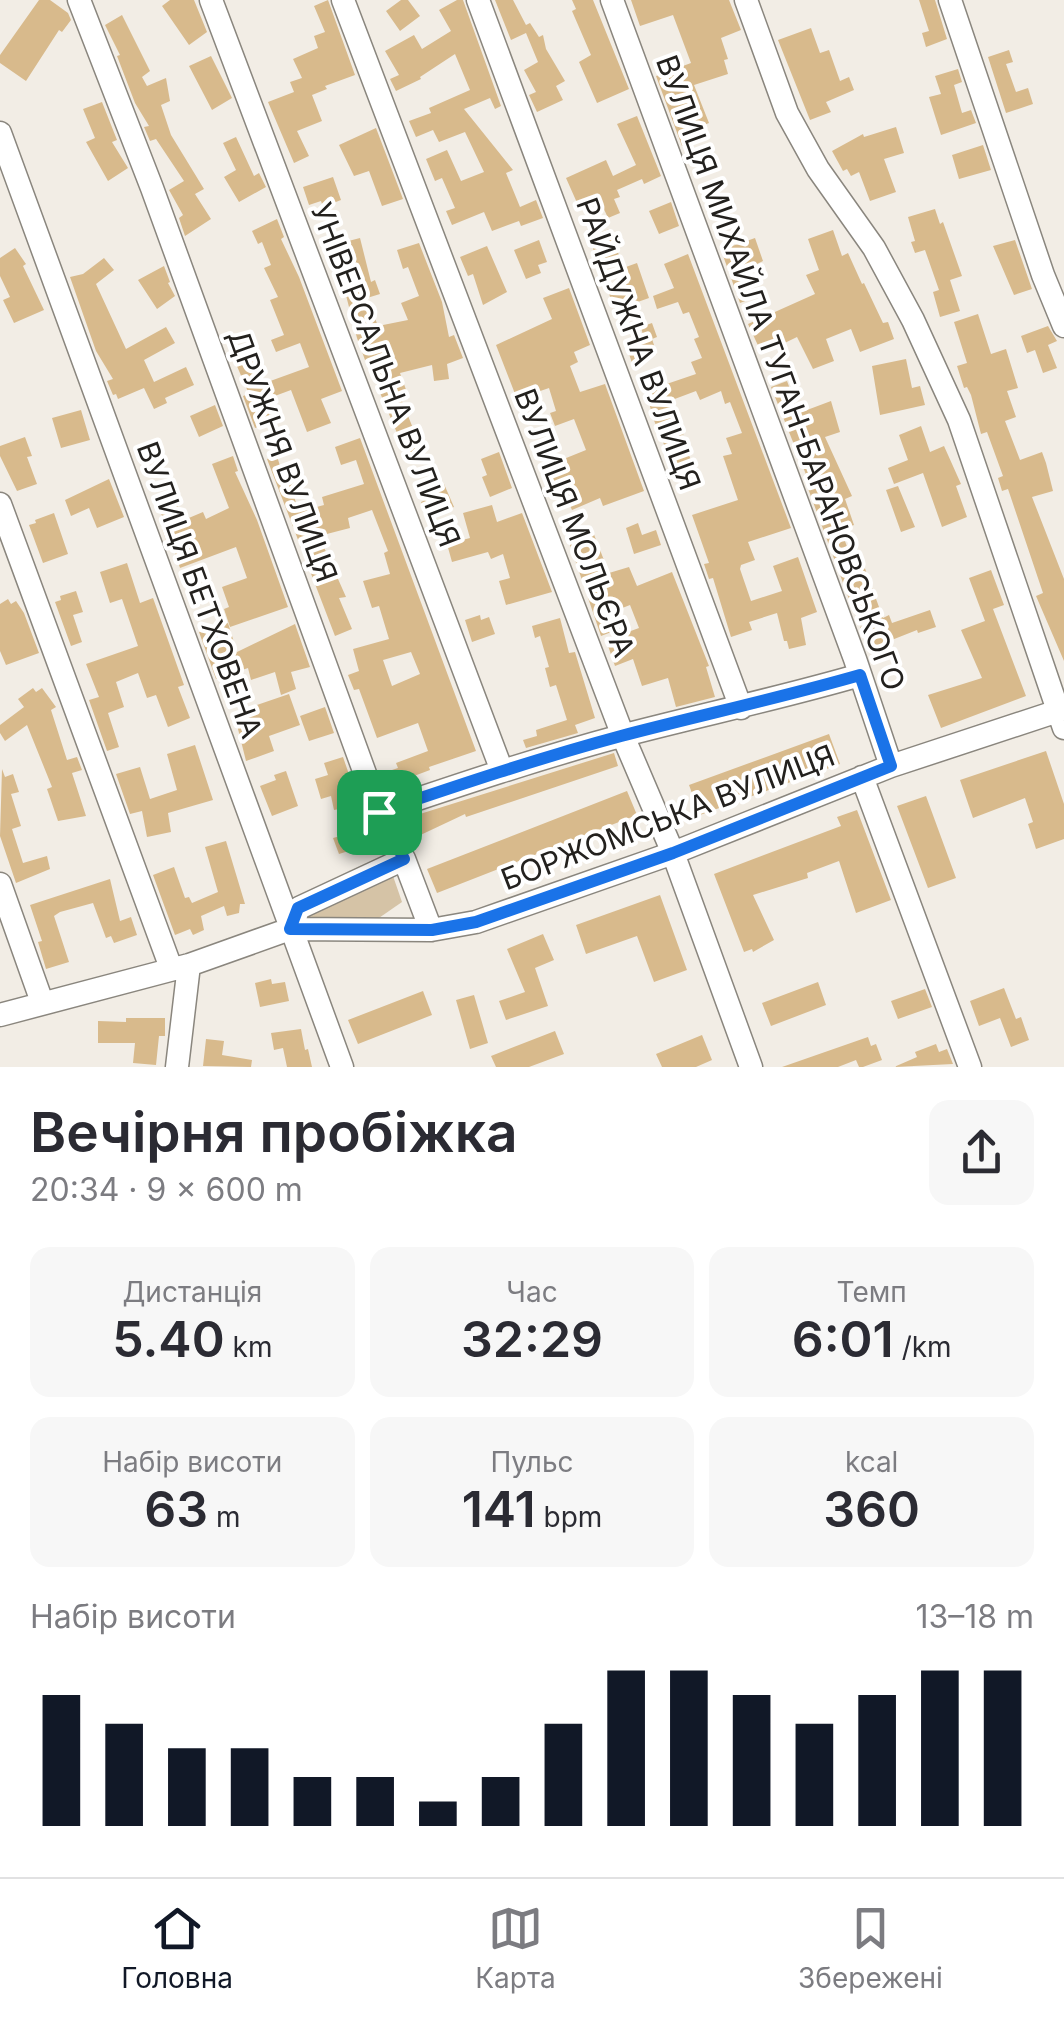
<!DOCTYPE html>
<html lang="uk">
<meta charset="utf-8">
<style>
body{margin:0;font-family:Inter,sans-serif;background:#f7f7f7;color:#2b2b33;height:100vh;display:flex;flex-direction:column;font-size:38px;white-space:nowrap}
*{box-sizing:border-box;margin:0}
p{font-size:32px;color:#7c7c81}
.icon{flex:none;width:55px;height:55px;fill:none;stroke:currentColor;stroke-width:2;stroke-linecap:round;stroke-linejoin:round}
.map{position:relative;height:1067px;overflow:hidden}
.panel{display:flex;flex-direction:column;background:#fff;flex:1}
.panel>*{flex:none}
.pin{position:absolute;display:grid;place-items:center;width:85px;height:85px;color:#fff;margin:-42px;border-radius:20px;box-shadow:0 5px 15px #0006}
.round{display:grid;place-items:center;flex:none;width:105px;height:105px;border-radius:20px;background:#f7f7f7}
.summary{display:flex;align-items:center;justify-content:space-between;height:170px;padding:0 30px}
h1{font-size:55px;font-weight:600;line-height:75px}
.metrics{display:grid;grid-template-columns:repeat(3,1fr);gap:15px;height:170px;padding:10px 30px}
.metrics div{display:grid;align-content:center;border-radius:20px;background:#f7f7f7;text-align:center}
.metrics b{font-size:50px;font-weight:600}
.metrics small{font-size:28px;font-weight:400}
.metrics p{font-size:28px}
.chart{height:280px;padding:20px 30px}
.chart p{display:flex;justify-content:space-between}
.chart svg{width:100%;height:180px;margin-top:10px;stroke:#111827;stroke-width:6}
.tabs{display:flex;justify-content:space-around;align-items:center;height:140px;border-top:2px solid #e1e1e2;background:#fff;font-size:28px;color:#7c7c81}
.tabs a{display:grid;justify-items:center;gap:5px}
.tabs .active{color:#111827}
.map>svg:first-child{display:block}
.green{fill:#d5c3a6}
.building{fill:#d8ba8c;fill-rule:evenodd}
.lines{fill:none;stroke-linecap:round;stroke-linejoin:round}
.minor-casing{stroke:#8a867e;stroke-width:25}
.minor{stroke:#fff;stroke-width:22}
.route-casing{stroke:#fff;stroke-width:20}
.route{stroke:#1a73e8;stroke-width:12}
.labels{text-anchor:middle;stroke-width:8;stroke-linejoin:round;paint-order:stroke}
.street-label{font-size:30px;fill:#23211e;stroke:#fff}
</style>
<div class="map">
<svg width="1064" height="1067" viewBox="0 0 1064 1067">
<rect width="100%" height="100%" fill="#f2ede5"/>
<!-- green -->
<path class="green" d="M393 876 402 902 376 920 308 922 305 909Z"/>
<!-- building -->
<path class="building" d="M39 0H50L68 13 71 20 62 32 59 30 26 81 0 63V55Z
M170 0H194L207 32 189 45 162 6Z
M328 0 355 75 325 86 327 89 312 95 322 121 297 131 309 156 294 163 268 102 294 92 290 82 302 78 293 59 318 48 314 36 325 32 314 6Z
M401 0H408L420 16 400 31 386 11Z
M457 0H463L501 106 495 109 490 98 464 109 513 170 506 173 520 207 536 200 543 218 521 226 519 221 492 231 484 212 452 225 446 211 455 208 442 178 435 181 426 159 447 150 461 181 484 172 465 132 439 142 433 130 416 137 409 121 431 113 429 108 470 90 455 54 420 77 421 79 396 91 390 79 399 75 385 51 414 35 422 49 451 31 439 10Z
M495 0H513L526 25 530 23 539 37 543 35 546 49 565 81 556 86 563 100 537 112 529 95 536 92 524 70 538 62 526 33 511 40Z
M572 0H593L629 89 597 103 579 62 591 55 572 11 576 9Z
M631 0H729L741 30 721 38 728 59 724 60 728 74 694 85 709 123 691 130 695 141 682 146 656 76 691 63 673 15 640 26Z
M919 0H935L947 39 926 47 922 33 929 31Z
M122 15 150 71 142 77 147 86 166 78 170 101 161 105 171 135 204 189 195 194 211 219 185 236 179 218 183 215 169 190 184 181 156 139 150 141 144 127 149 126 135 103 117 56 120 55 105 25Z
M811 28 820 53 829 50 840 81 849 77 854 90 826 102 831 112 810 120 778 40Z
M1009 50 1013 62 1006 64 1016 92 1028 88 1033 104 1006 113 988 57Z
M211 56 232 98 212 110 189 66Z
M958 69 962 82 954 85 962 113 971 110 976 123 941 135 929 97 941 94 935 76Z
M102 102 117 140 112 142 128 168 108 181 86 142 95 138 83 109Z
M637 116 661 176 644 184 642 179 617 190 620 197 614 199 620 213 608 218 598 196 578 205 566 178 606 160 613 176 636 165 617 124Z
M896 127 904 153 884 159 896 192 870 201 859 172 851 176 847 169 843 171 832 151 863 134 864 137Z
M376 128 403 199 382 206 369 171 354 176 339 145Z
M236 137 254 176 259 173 266 187 239 202 224 177 236 170 223 143Z
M983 145 991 170 959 179 952 155Z
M333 177 341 200 323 207 321 201 309 205 303 187Z
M671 202 679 226 659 234 649 211Z
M935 209 940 224 943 222 962 276 950 280 960 311 940 317 933 292 939 290 925 250 915 253 911 242 915 241 908 217Z
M277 219 284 237 281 239 299 277 342 391 321 399 331 423 307 432 291 390 264 400 272 422 255 428 243 396 249 394 233 357 248 351 262 384 309 367 300 343 276 352 271 340 284 335 270 300 278 297 264 268 271 265 262 242 258 244 252 231Z
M609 229 619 255 606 260 604 254 596 257 589 237Z
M833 230 842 256 848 253 862 284 864 283 883 323 888 322 894 339 860 352 851 329 826 339 834 361 813 369 797 337 762 354 748 324 815 294 806 275 819 270 808 239Z
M360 238 371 282 375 280 380 294 367 298 378 326 408 320 401 303 419 296 408 267 403 269 397 250 419 243 442 302 449 337 454 335 463 358 447 364 449 379 434 381 432 365 400 373 409 398 402 401 423 453 408 459 375 381 381 379 372 357 365 360 357 338 333 245Z
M755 238 763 261 743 271 753 298 740 303 721 250Z
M539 240 547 262 538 265 541 273 526 279 514 250Z
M1015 240 1032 289 1014 295 993 246Z
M487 246 507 292 483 305 473 274 468 276 460 257Z
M15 248 26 264 23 266 44 310 14 323 3 300 10 297 0 276V258Z
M688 254 791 528 748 542 755 560 741 565 740 569 751 601 782 591 773 566 798 557 817 612 801 618 806 645 789 649 787 641H784L777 613 749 622 752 630 731 637 713 578 709 579 704 564 709 563 692 515 738 500 723 456 732 454 726 438 742 433 730 402 725 404 721 391 700 400 696 391 672 400 684 434 680 436 692 462 688 464 692 476 679 481 653 418 646 391 696 374 691 362 702 358 694 339 699 337 689 312 683 314 678 302 657 309 653 296 674 288 664 264Z
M104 258 114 270 96 284 126 349 166 327 175 343 144 360 154 382 186 367 194 385 165 398 167 403 154 409 144 388 118 399 116 394 113 395 107 381 113 379 96 351 70 277 83 274Z
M637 263 649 298 615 310 608 291 629 283 623 268Z
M164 266 170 282 168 283 175 296 157 309 138 280Z
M569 288 590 345 574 352 578 362 570 366 580 392 605 384 644 491 603 506 600 498 572 510 562 488 549 493 539 469 586 450 574 419 555 426 550 413 556 411 549 388 517 399 496 345 552 319 543 298Z
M978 314 991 354 1006 349 1018 388 1007 391 1016 417 1005 421 1020 460 1042 452 1046 463 1053 491 1032 497 1064 579V661L1036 596 1043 593 1008 489 1002 491 998 478 1003 476 987 432 981 434 971 395 967 387 964 388 957 366 967 363 954 322Z
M652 323 657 337 652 339 657 354 632 363 625 342 643 335 641 327Z
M1048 326 1057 341 1048 345 1057 368 1043 373 1035 350 1027 353 1021 336Z
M906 359 912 388 920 386 925 405 880 415 872 366Z
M787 381 799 413 831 401 840 432 825 437 852 496 845 499 854 525 841 530 850 555 859 552 883 618 889 615 892 623 930 610 936 627 918 633 917 630 869 649 860 627 868 623 857 596 849 599 806 483 809 482 771 387Z
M215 405 223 426 199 437 190 416Z
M81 410 90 440 61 448 52 418Z
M921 426 930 452 944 446 961 484 956 486 967 517 942 527 923 473 894 484 888 468 908 460 899 435Z
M25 437 32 456 27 457 37 484 17 491 0 456V446Z
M360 438 476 751 429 767 430 770 414 776 415 780 391 788 386 772 398 768 396 763 428 751 418 723 377 738 359 689 354 690 348 675 359 671 353 649 389 639 379 606 372 608 363 581 390 574 384 553 388 551 372 510 348 518 350 528 319 536 346 597 339 598 352 629 335 636 267 459 277 456 280 466 290 463 295 476 290 478 298 512 324 505 322 497 364 484 356 460 341 465 335 447ZM411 652 420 674 392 686 383 660Z
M499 452 512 488 490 497 482 477 487 475 481 459Z
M233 456 238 471 235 472 257 520 288 607 230 627 224 609 229 607 222 587 247 578 236 547 180 568 171 541 167 543 162 529 167 527 156 502 159 501 157 497 171 491 184 520 203 512 206 519 229 508 212 464Z
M109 479 124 517 97 528 89 508 71 516 65 500Z
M444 484 454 507 427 517 421 502 427 499 424 492Z
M898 486 915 527 901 532 886 490Z
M492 505 497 522 522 513 552 592 506 605 499 581 510 578 503 554 491 559 488 552 452 562 447 544 470 538 463 513Z
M54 513 68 554 43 563 29 525 36 523 35 520Z
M638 523 642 535 656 530 661 545 634 554 626 528Z
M593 532 609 573 629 567 637 586 672 572 709 666 706 667 715 697 676 707 668 678 642 686 633 659 615 666 606 640 639 628 630 605 607 614 614 631 601 636 569 542Z
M127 563 140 603 153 598 184 685 178 687 190 718 168 727 156 695 147 698 138 673 116 682 124 707 108 713 119 747 107 751 89 700 99 697 86 664 138 646 122 599 110 603 100 572Z
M991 570 1004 605 993 609 1026 696 941 728 928 695 982 678 961 630 985 621 969 578Z
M76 591 83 612 73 615 82 642 71 646 55 602 61 600 60 596Z
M8 599 11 604 16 601 24 613 39 653 6 665 0 651V604Z
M480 615 481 620 489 617 495 634 472 642 465 620Z
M560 618 569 653 575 652 595 718 575 725 578 733 526 748 523 740 537 736 536 730 567 720 556 685 550 687 545 668 549 667 540 636 535 638 532 626Z
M228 623 237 652 295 624 310 667 291 672 296 689 281 695 275 672 251 680 248 668 216 679 199 632Z
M33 688 36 692 42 688 56 707 51 710 67 760 77 757 82 770 72 773 86 816 58 821 47 789 52 787 27 725 5 741 0 733V725L24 707 18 699Z
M289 694 300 725 269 736 274 751 246 761 234 713Z
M325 707 334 733 309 741 300 716Z
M829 734 840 764 700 815 689 785Z
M195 745 213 800 168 813 171 832 147 837 142 811 130 814 116 774 140 767 150 799 177 790 167 754Z
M1046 751 1064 804V839L1036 849 1028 824 1033 822 1025 798 973 818 960 780Z
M614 753 618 766 466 817 465 814 412 839 404 819Z
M343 757 352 783 346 785 350 807 334 810 331 796 321 799 315 779 328 775 324 763Z
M2 769 5 777 13 774 19 792 11 794 21 826 12 829 23 863 47 856 50 869 16 883 0 836Z
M286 771 298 806 272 816 260 786 276 780 274 775Z
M627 791 637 815 437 893 427 869Z
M926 796 956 878 928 888 897 806Z
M857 810 891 900 856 913 839 861 807 873 808 878 753 895 774 940 753 952 752 949 744 952 714 874 841 826 837 817Z
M366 819 374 843 339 854 333 838 355 832 352 823Z
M226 841 245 904H240L239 913 227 916 224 906 201 916 204 930 193 935 190 929 175 935 153 875 174 867 185 898 189 897 192 903 218 892 205 847Z
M110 879 120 921 131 917 137 935 114 943 111 936 106 938 93 903 60 912 54 916 69 962 46 969 38 942 42 941 30 905Z
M660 895 687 970 654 982 637 936 586 954 576 925Z
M543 934 554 960 535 968 548 1006 506 1020 499 1001 525 992 507 949Z
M271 979 272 984 285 982 289 1001 260 1007 255 983Z
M818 982 826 1005 771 1026 762 1003Z
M1004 988 1016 1019 1021 1017 1029 1040 1011 1047 1000 1018 979 1026 970 1001Z
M925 989 932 1007 898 1019 891 1001Z
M423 991 432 1015 358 1044 348 1020Z
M474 995 488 1043 470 1049 456 1000Z
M126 1018H165V1036H159L156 1065 133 1063 135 1043H98V1021L126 1022Z
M301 1029 305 1050 308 1049 312 1067H287L283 1048 274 1050 271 1033Z
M555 1031 564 1054 529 1067H496L491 1056Z
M702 1035 712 1060 696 1067H662L656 1054Z
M868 1037 871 1046 876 1044 882 1060 863 1067H859L856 1060 838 1067H782Z
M206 1039 224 1041 222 1055 252 1060 251 1067 203 1066Z
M936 1044 939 1052 947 1049 953 1064 894 1067 917 1057 915 1052Z"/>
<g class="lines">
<!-- minor casing -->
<g class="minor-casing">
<path id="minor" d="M79 0 152 188 379 812 404 859 431 930
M211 0 502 771
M343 0 623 736 673 853 751 1067
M478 0 741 708
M612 0 855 659 891 766
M746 0 787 113 818 169 874 248 913 320 959 420 1064 728
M950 0 1043 275 1064 326
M0 133 342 1067
M0 504 171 968
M862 777 970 1067
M379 812C459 785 539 758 621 736 701 715 781 698 860 675
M0 884 42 1002
M290 929 431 930 476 922 673 853 891 766 1058 711
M0 1015 189 965 290 929 299 908 404 859
M177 1067 189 965"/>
</g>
<!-- minor -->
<use href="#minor" class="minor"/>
</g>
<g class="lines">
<!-- route casing -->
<g class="route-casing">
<path id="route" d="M860 675 891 766 673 853 476 922 432 930 290 929 298 908 404 859 379 812C459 785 539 758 621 736 701 715 780 698 860 675Z"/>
</g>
<!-- route -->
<use href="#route" class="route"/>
</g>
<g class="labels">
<!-- street labels -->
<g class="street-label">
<text transform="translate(638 344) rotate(70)" y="10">РАЙДУЖНА ВУЛИЦЯ</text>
<text transform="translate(780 373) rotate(70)" y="10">ВУЛИЦЯ МИХАЙЛА ТУГАН-БАРАНОВСЬКОГО</text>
<text transform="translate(385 375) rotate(69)" y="10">УНІВЕРСАЛЬНА ВУЛИЦЯ</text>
<text transform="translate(282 456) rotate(70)" y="10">ДРУЖНЯ ВУЛИЦЯ</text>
<text transform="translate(574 523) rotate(69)" y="10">ВУЛИЦЯ МОЛЬЄРА</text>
<text transform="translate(199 590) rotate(70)" y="10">ВУЛИЦЯ БЕТХОВЕНА</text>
<text transform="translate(668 818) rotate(-21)" y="10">БОРЖОМСЬКА ВУЛИЦЯ</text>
</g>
</g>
</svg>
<div class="pin" style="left:379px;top:812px;background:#1e9e55"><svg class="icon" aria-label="arrive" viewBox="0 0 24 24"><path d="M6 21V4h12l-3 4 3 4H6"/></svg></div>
</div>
<section class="panel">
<div class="summary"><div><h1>Вечірня пробіжка</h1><p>20:34 · 9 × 600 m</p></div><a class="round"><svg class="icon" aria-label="share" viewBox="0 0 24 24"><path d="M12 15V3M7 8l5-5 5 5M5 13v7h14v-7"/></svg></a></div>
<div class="metrics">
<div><p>Дистанція</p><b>5.40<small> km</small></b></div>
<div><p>Час</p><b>32:29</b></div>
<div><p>Темп</p><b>6:01<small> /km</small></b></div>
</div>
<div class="metrics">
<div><p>Набір висоти</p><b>63<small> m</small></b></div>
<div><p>Пульс</p><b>141<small> bpm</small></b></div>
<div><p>kcal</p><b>360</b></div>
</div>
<div class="chart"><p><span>Набір висоти</span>13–18 m</p>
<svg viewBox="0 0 160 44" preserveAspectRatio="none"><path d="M5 44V12M15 44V19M25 44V25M35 44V25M45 44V32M55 44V32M65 44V38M75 44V32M85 44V19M95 44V6M105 44V6M115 44V12M125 44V19M135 44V12M145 44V6M155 44V6"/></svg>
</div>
</section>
<nav class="tabs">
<a class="active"><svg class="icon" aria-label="home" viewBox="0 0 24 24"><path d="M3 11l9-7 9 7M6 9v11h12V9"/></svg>Головна</a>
<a><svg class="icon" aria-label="map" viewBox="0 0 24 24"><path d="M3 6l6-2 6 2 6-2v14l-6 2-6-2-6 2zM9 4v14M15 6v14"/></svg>Карта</a>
<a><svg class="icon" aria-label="saved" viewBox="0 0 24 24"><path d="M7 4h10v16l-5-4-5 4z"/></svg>Збережені</a>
</nav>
